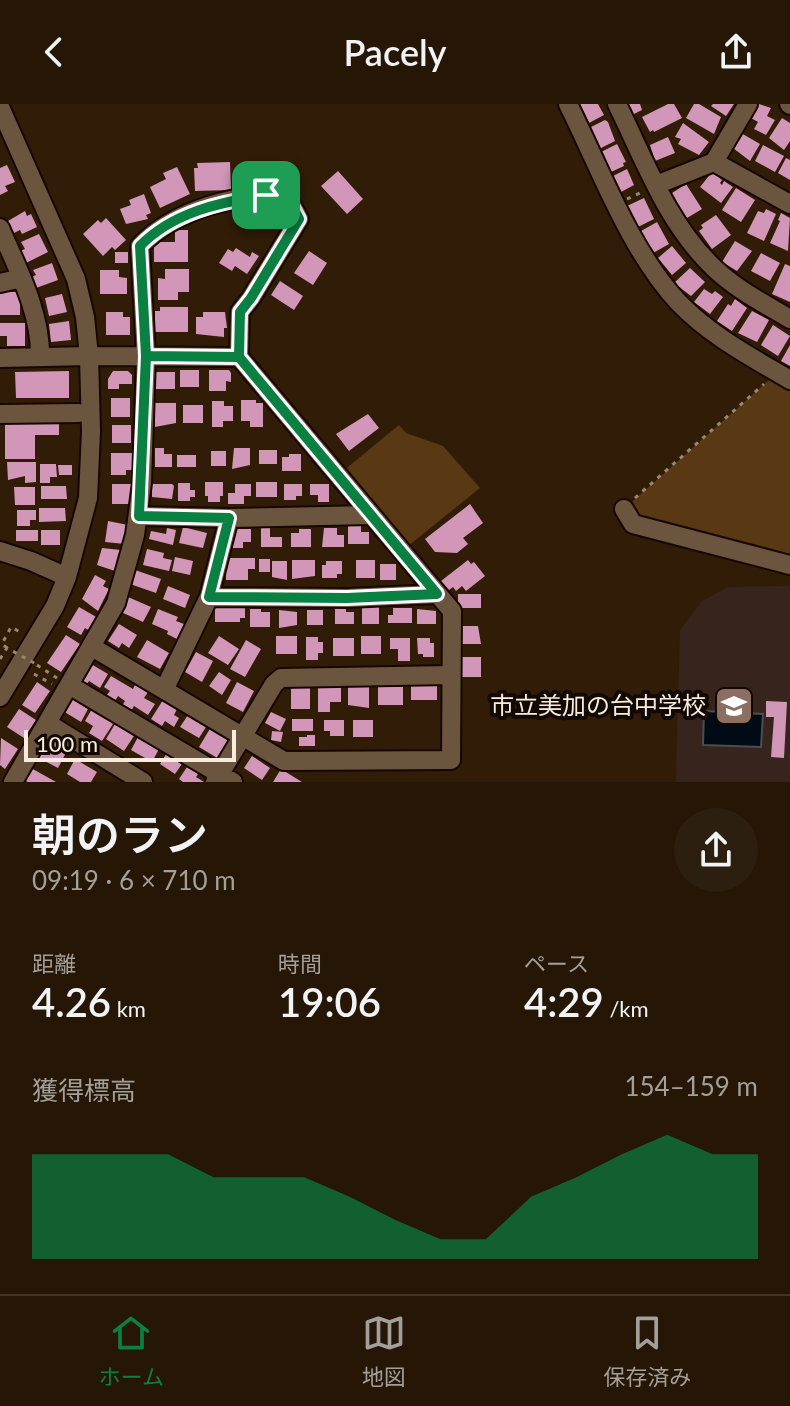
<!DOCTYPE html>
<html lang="ja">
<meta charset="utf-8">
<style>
body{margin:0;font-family:Lato,"Noto Sans JP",sans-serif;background:#2d1f0f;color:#f1f3f6;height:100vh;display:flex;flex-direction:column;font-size:30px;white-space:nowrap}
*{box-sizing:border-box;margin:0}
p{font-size:26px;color:#a39f9a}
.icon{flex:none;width:44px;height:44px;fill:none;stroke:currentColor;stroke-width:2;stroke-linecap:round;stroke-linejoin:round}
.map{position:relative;height:678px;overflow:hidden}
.drawer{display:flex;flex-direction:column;background:#251605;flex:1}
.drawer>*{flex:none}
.scale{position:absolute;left:24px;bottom:20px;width:212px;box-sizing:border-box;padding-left:8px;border:4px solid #f9ebde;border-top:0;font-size:22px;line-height:28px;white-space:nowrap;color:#f9ebde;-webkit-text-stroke:6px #120903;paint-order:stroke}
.pin{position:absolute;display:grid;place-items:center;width:68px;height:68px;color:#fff;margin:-34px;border-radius:16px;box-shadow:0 4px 12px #0006}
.round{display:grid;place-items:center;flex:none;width:84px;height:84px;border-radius:42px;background:#2d1f0f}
.head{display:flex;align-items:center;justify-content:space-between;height:136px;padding:0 32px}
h1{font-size:44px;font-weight:600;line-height:60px}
.stats{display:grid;grid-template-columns:repeat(3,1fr);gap:12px;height:136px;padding:8px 32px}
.stats div{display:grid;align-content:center}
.stats b{font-size:40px;font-weight:600}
.stats small{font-size:22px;font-weight:400}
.stats p{font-size:22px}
.chart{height:224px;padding:16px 32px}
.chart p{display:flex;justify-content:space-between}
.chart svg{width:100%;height:144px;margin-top:8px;fill:#0b8043;opacity:.7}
header{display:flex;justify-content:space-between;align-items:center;height:104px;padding:0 32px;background:#251605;font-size:36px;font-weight:600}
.tabs{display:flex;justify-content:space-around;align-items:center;height:112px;border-top:2px solid #423527;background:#251605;font-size:22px;color:#a39f9a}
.tabs a{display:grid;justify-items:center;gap:4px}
.tabs .selected{color:#0b8043}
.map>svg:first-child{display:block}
.education{fill:#36241d}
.green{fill:#593814}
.water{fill:#000b15;stroke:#4b4e51;stroke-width:2}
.building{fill:#d196b8}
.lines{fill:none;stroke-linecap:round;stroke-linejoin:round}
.minor-casing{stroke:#180600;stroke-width:22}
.path{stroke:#988776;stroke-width:3;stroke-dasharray:4 6;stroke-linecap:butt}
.minor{stroke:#6c553f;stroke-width:18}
.path-bridge{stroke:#988776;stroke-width:3;stroke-dasharray:4 6;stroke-linecap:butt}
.route-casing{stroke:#fff;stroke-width:16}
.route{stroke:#0b8043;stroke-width:10}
.labels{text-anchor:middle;stroke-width:8;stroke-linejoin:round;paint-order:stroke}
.poi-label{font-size:24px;fill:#f9ebde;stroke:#120903;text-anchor:end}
</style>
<header><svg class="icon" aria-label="back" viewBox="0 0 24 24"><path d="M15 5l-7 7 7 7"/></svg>Pacely<svg class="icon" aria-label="share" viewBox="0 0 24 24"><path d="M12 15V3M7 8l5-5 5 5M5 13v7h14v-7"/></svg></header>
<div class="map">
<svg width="790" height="678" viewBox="0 0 790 678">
<rect width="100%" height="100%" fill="#311d07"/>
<!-- education -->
<path class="education" d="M790 482V678H676L680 526 702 497 728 483Z"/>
<!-- green -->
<path class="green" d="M777 269 790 276V461L633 420 624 405Z
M399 321 406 329 443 342 480 384 408 442 343 367Z"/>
<!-- water -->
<path class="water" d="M704 607 763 610 761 643 703 641Z"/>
<!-- building -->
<path class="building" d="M580 0H598L604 11 589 19Z
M626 0H640L642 6 632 11Z
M668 0H674L682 14 654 28 653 26 650 28 642 13Z
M694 0H699L721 13 714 30 686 14Z
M713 0H734L726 12 711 2Z
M759 0 771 4 767 12 775 16 766 31 754 25 758 18 751 14Z
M782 14 790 19V37L784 46 769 34Z
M605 16 608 18 615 37 599 45 589 24Z
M683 19 709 38 699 51 678 40 681 35 675 33Z
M741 29 760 40 750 57 733 44Z
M668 33 675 49 655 57 650 41Z
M617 40 626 58 623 59 624 62 611 68 601 48Z
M763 41 784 52 775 68 755 57Z
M786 54 790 56V76L778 69Z
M230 58 231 86 195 87 194 64H198L197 59Z
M7 61 15 78 5 82 8 87 0 91V64Z
M177 63 190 90 160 104 150 83 166 75 163 69Z
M627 65 634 81 621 88 611 73Z
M338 67 363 95 347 110 321 82Z
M712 68 722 76 720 79 722 81 724 77 733 83 721 99 700 83Z
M686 80 702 105 687 114 669 91Z
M736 84 755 96 741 118 722 106Z
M144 90 151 109 146 111 148 115 126 120 120 105 131 101 129 96Z
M644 94 654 115 638 123 627 102Z
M766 105 776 110 764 137 747 129 758 107 764 109Z
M25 107 27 112 31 110 37 123 22 130 20 126 14 129 8 117Z
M781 109 790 114 788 147 770 139 780 117 778 116Z
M716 111 731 131 712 145 699 127 703 124 701 121Z
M106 114 126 136 115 146 112 143 103 152 83 130 98 116 101 119Z
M657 118 669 140 653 149 641 127Z
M175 126H188V158H154V138H175Z
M39 130 48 148 26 159 20 147 25 145 21 138Z
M735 137 752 147 737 167 722 158Z
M672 142 686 159 672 171 658 154Z
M236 144 250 153 252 148 259 152 247 170 235 162 232 167 219 159 228 145 233 148Z
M309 147 327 159 313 181 294 169Z
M115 148H128V159H115Z
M761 149 780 159 770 177 751 167Z
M52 159 58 176 36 184 32 173 36 171 33 166Z
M785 160 790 162V198L772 190Z
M690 164 705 178 691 192 674 179Z
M165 165H189V188H178V196H158V174L165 175Z
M100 166H119V173L127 174V190H100Z
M280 177 303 192 294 206 271 191Z
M0 184H5V188H20V211H0Z
M704 185 712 190 715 187 723 193 710 210 694 198Z
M62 190 67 208 49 212 45 194Z
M735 195 747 204 732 227 717 217 728 200 731 202Z
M160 203H188V228H155V207H160Z
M752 207 769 216 757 238 738 229Z
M106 208H123V213H130V231H106Z
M203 208H225L227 224H224V233L196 230V213H203Z
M69 217 71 236 51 238 49 220Z
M0 219H25V242H7V232H0Z
M773 221 790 232 778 252 761 241Z
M790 241V262L781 257Z
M180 266H199V283H180Z
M209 266H229L231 269V278L226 277V287H209Z
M69 267V294H16L15 268Z
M113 267H128L132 271V280H119V285H108V275Z
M155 268H175V285H155Z
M111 294H130V313H111Z
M241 296H256V299H263V323H250V317H241Z
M212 297H224V302H233V317H223V323H212Z
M155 299H176V319L155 323Z
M183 301H203V319H183Z
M368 310 379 324 349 347 336 330Z
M5 314H59V331H35V355H5Z
M112 321H131V339H112Z
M155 344H164V350H172V363H155Z
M234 344H250V361L232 365Z
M259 346H277V360H259Z
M211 347H226V362H211Z
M111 349H134V366H126V371H111Z
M289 350H301V367H282V353H289Z
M177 351H196V363H177Z
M7 358H36V378L25 379V372L8 376Z
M40 360H56L57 373H50V379H40Z
M58 361H72V371H59Z
M205 378H223V392H220V398H208V392H205Z
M256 378H277V393H256Z
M178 379H190V386H195V393H190V397H178Z
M112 380H132V400H112Z
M152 380H172L174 382 172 395 152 393Z
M235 380H251V392H244V400H228V389H235Z
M284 380H302V392H296V396H284Z
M310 380H329V398H318V391H310Z
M41 382H66L67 395H41Z
M14 383H35V401H15Z
M470 400 483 419 463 434 468 440 457 449 435 448 425 435Z
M39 404H65L66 417 39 418Z
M17 406H36V416H30V422H17Z
M108 417 128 421 125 440 105 438Z
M348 422H361V428H369V440H348Z
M183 423 207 429 203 444 179 439Z
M261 423H270V433H282V443H261Z
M167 424 176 426 173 441 149 435 151 427 166 430Z
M324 424H337V431H344V443H322Z
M232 425H251V438H243V444H232Z
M299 425H311V443H291V429H299Z
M16 426H38V437H16Z
M41 426H60V441H41Z
M102 444 121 446 115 467 97 461Z
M147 445 164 449 163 454 172 456 169 467 143 461Z
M175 453 193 457 190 471 172 467Z
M226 454H255V465H248V476H226Z
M259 455H270V468H259Z
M292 456H315V472L292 475Z
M356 456H375V474H356Z
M468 456 471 460 474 458 485 472 466 487 462 482 456 487 453 483 449 486 441 477Z
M272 457H287V476L272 473Z
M326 457H342V470H337V474H322V461H326Z
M380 460H396V476H380Z
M135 466 161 475 156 489 130 480Z
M95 471 106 477 103 482 109 485 98 507 82 495Z
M168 482 190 491 185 504 163 495Z
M458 490H481V504H458Z
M128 493 151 503 143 518 121 508Z
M215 500H221V503H237V500H245V514H240V518H215Z
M362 502H379V520H362Z
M79 503 98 514 90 527 85 524 81 531 67 523Z
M335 504H346V508H354V520H335Z
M393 504H412V519H388V511H393Z
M158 505 178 513 176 517 184 520 177 535 167 530 168 527 152 520Z
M250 505H261V508H270V523H250Z
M417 505 436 507V520H417Z
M279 506 297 508V521L279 524Z
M307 506H323V521H307Z
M119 520 137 531 129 544 122 539 119 544 108 537Z
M461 522H478L481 540H461Z
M66 531 80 540 61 568 47 559Z
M219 532 239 545 228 561 208 549Z
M276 532H297V550H276Z
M361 532H381V550H361Z
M306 533H318V538H323V549H318V556H306Z
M333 534H354V552H333Z
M390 534H410V557H398V545H390Z
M417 534H430V539H434V553H423V550H418Z
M147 536 169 549 160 565 137 553Z
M246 536 261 545 245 573 230 565Z
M196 548 213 557 202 578 185 568Z
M460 553H481V573H460Z
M91 560 108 570 100 584 89 577 87 580 81 576Z
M219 568 231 576 222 591 209 582Z
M111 572 133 585 135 581 148 588 144 594 155 600 148 611 134 602 131 607 122 602 125 597 118 592 115 597 106 592 110 587 104 583Z
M37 578 50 587 35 609 22 601Z
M237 578 254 587 243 608 226 599Z
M291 581H310V605H291Z
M411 581H437V596H411Z
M318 582H341V598H330V608H318Z
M348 582H369V604L348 601Z
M378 582 403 583V601H378Z
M71 594 88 605 81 618 63 607Z
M163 596 177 605 174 611 179 614 174 623 165 617 162 622 151 615Z
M766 597 787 598 784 654 771 653 774 613H766Z
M93 603 115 617 102 637 89 629 93 622 85 617Z
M19 605 36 616 24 634 7 623Z
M271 608 286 615 280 627 265 619Z
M188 611 206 623 199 634 180 623Z
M292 615H313V627H292Z
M324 616H344V632H330V627H324Z
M353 616H373V633H353Z
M115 620 134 632 124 647 106 635Z
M211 623 230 638 219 655 199 643Z
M272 627 283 628 281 638 271 636Z
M307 631H315V642H299V633H307Z
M138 633 159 645 152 658 131 646Z
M1 634 18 645 5 665 0 661Z
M49 635 62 642 64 640 69 643 58 664 39 654Z
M168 647 184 657 175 670 160 660Z
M252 652 270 664 262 676 244 664Z
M75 655 97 668 91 678H80L67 670Z
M189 660 200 667 196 673 204 678H183L179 675Z
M31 664 56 678H28L24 676Z
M281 665 302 678H273Z"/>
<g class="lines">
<!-- minor casing -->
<g class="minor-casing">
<path id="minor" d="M568 0C600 64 630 147 679 199 711 232 751 253 790 276
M617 0C645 57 667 119 714 164 736 185 763 199 790 215
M748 0 714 58 790 100
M789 0 790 1
M0 3 76 175 85 213 89 252 91 327 88 394 67 473 55 502 0 593
M656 81 714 58
M0 124C17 164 41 208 40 253
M0 179 22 174
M0 254 89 252 239 253
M0 310 79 309
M624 405 633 420 790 461
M139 412 229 414 370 411
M0 447 31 457 67 473
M209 493 347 494 437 490
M69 581 233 678
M165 584 209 493 229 414
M47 619 143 678
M13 678 116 499 135 431 142 379 146 252 140 142C173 107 241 86 288 94L299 115 251 194 240 208 239 253 452 507 451 656 284 657 92 543
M215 678 274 580 281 574 450 571"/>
</g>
<!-- path -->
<path class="path" d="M627 95 642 88
M635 394 764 280
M7 544 2 540 11 523 20 528
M37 561 57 574
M34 570 52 580"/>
<!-- minor -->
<use href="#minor" class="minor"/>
<!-- path-bridge -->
<path class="path-bridge" d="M0 555 7 544 36 560"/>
</g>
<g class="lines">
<!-- route casing -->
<g class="route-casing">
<path id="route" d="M266 91C221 98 173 108 140 142L146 252 239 253 437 490 347 494 209 493 229 414 139 412 146 252 239 253 240 208 251 194 299 115 288 94 266 91"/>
</g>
<!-- route -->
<use href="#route" class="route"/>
</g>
<!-- icons -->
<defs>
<g id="school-square" transform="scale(2)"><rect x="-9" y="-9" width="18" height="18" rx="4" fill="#8d6e63" stroke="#120903"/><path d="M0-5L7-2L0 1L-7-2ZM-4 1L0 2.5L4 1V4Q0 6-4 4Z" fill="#fff"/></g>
</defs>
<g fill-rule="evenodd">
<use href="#school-square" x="734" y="602"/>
</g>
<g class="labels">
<!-- poi labels -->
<g class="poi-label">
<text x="706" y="610">市立美加の台中学校</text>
</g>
</g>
</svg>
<div class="scale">100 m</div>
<div class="pin" style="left:266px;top:91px;background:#1e9e55"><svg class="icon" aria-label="arrive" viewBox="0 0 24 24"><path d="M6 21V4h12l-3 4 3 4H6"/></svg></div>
</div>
<section class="drawer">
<div class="head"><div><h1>朝のラン</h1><p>09:19 · 6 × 710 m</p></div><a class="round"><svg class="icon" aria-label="share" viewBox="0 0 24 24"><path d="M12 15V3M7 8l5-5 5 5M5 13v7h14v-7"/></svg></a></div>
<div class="stats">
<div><p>距離</p><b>4.26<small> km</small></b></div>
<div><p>時間</p><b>19:06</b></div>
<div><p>ペース</p><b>4:29<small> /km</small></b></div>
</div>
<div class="chart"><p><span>獲得標高</span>154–159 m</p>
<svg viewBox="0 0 160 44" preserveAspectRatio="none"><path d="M0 44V12L10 12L20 12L30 12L40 19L50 19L60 19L70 25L80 32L90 38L100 38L110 25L120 19L130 12L140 6L150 12L160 12V44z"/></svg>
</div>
</section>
<nav class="tabs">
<a class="selected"><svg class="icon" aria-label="home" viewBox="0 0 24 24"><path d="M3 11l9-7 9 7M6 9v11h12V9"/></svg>ホーム</a>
<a><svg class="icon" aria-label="map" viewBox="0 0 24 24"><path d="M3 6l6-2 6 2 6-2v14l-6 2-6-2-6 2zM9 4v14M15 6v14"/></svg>地図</a>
<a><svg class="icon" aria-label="saved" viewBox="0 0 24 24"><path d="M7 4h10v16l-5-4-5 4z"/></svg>保存済み</a>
</nav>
